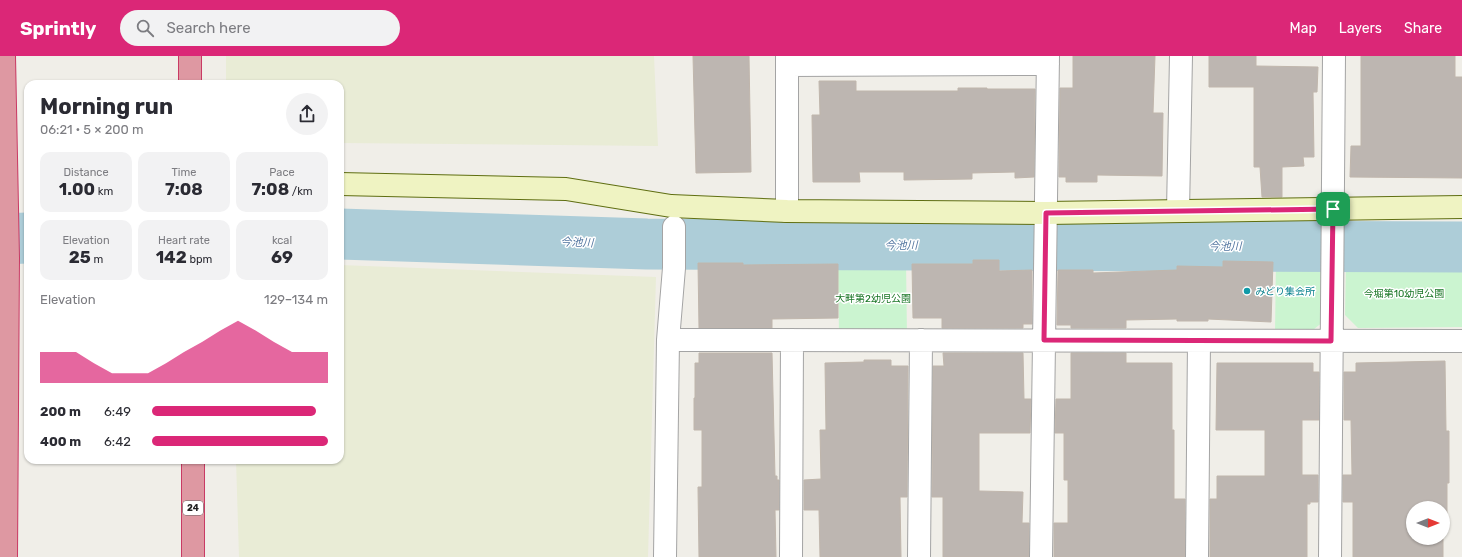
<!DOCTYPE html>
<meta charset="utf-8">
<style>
body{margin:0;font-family:Rubik,"Noto Sans JP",sans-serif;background:#f2f2f3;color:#2b2b33;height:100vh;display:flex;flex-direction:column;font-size:15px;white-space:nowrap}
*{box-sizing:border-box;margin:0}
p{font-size:13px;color:#7c7c81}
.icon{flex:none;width:22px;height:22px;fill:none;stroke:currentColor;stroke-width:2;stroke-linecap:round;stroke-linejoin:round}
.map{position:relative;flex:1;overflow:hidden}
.side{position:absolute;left:24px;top:24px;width:320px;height:384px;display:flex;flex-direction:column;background:#fff;border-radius:12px;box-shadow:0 1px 3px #0004}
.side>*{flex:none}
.needle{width:26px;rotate:90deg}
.fabs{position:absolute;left:1406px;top:445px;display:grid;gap:8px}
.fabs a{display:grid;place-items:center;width:44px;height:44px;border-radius:50%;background:#fff;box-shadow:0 1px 3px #0004;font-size:20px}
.pin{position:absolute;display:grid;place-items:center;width:34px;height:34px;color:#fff;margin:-17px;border-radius:8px;box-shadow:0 2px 6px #0006}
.round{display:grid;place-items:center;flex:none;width:42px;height:42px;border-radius:21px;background:#f2f2f3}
.overview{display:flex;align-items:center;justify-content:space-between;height:68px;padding:0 16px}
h1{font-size:22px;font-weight:700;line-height:30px}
.metrics{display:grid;grid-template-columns:repeat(3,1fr);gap:6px;height:68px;padding:4px 16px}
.metrics div{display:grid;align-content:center;border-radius:10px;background:#f2f2f3;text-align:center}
.metrics b{font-size:17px;font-weight:700}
.metrics small{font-size:11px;font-weight:400}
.metrics p{font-size:11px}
.chart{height:112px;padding:8px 16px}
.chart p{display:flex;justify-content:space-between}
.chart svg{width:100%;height:72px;margin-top:4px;fill:#db2777;opacity:.7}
ul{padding:0 16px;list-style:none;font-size:13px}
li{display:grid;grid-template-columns:64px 48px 1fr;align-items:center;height:30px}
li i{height:10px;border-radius:5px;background:#db2777}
header{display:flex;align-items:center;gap:24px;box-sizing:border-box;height:56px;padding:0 20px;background:#db2777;color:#fff}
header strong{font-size:19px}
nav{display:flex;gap:22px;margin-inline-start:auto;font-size:14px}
.search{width:280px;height:36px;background:#f2f2f3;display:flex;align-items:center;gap:10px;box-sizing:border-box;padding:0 14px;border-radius:22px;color:#7c7c81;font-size:15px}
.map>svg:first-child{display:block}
.farmland{fill:#e9ecd6}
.park{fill:#cbf4d0}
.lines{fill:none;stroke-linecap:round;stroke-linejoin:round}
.river{stroke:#adcdd8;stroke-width:51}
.building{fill:#bdb6b1;stroke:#c0b6ac;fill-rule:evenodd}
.street-casing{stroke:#a4a4a4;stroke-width:24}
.secondary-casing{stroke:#5f6e11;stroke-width:24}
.highway-casing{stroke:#c93a64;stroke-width:24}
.street{stroke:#fff;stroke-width:22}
.secondary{stroke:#eff3c2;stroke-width:22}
.highway{stroke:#de98a2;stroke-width:22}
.route-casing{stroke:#fff;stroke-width:8}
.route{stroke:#db2777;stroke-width:5}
.culture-dot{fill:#0f9aa8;stroke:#fff;stroke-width:1.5}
.labels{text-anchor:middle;stroke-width:3;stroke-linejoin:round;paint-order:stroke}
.shield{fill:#fff;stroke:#636363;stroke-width:1}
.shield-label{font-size:9px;font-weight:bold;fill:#202020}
.culture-label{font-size:10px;fill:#0d838f;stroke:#fff;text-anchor:start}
.park-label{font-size:10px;fill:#187524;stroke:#fff}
.water-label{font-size:11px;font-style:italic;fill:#5376a0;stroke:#fff}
</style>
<header>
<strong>Sprintly</strong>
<div class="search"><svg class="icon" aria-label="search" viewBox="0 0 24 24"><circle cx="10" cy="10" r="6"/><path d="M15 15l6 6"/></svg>Search here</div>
<nav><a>Map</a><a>Layers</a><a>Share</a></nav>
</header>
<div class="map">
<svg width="1462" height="501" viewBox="0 0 1462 501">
<rect width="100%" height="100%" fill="#f0eee8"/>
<!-- farmland -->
<path class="farmland" d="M226 0H654L658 90 340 87V28H226Z
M340 209 656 221 648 501H239L236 404H340Z"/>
<!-- park -->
<path class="park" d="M1276 202 1323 203V266L1309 277 1275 278Z
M1359 203 1462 204V271L1358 272 1345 259 1346 207Z
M906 204 907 281 839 279 838 205Z"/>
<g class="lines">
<!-- river -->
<path class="river" d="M340 178 647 188 1462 191
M0 183 28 182"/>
</g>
<!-- building -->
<path class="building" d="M693 0H749L751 116 696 117Z
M1073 0H1155L1153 57H1163L1162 120 1097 119V126H1066V121H1059L1060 32H1073Z
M1209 0H1256V10L1318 11 1317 36H1313L1314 101H1303L1304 110 1282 111V141H1262L1260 111H1254V31H1209Z
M1361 0H1455V21H1462V122L1350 121 1351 90H1361Z
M819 25H856V35H958V32H987V33H1035L1034 121 1015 122V116L972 117V123L904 124V116H859L860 126H813L812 59H820Z
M973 204H999V215L1032 214V268H1023V272H942V262H913L912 208H973Z
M1223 205 1273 206 1271 266 1208 263V265H1177V263L1126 264V272H1071V269H1057L1058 214H1093V217L1177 214V210L1223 211Z
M698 207H743V209L838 208V262L772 263V272H699Z
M699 297H772L775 420H777V424H779V454H775L776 501H699L698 431H702V374H694V342H695V307H699Z
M943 297H1023L1024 343H1031L1030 377H979V435L1023 436 1022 467H1029V501H943V441H932L933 310H944Z
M1071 297H1126V307H1172V374H1174V443H1185V501H1054V467H1068V424H1064V377H1055L1056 343H1071Z
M864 304H891V310H908L907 441H900L901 501H820L819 454H804V424L821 423 820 374H826L825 307 864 306Z
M1445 305 1446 375H1449V427H1447V474H1443V501H1353V446H1343V419H1352L1351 364H1344V316H1356V307ZM1413 452H1443V482H1413Z
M1217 307H1313V316H1319V364H1302V419H1318V446H1310V448H1307V501H1210V443H1217V420H1265V374H1216Z"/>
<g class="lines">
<!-- street casing -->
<g class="street-casing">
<path id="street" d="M787 0V155
M787 9 1048 8
M1178 155 1181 0
M668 284 1462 285
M665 501 668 284 674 212V171
M791 501 792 284
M919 501 921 284
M1041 501 1048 0
M1197 501 1199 285
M1330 501 1334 0"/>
</g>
<!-- secondary casing -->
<g class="secondary-casing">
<path id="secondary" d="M340 128 566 133 671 150 787 155 1046 157 1462 151"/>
</g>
<!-- highway casing -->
<g class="highway-casing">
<path id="highway" d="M4 0 8 202 6 501
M190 0V28
M193 404V501"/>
</g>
<!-- street -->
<use href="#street" class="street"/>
<!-- secondary -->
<use href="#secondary" class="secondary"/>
<!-- highway -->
<use href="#highway" class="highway"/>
</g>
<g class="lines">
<!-- route casing -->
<g class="route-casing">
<path id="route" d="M1333 153 1331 285 1044 284 1046 157Z"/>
</g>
<!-- route -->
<use href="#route" class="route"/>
</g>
<!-- markers -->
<circle class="culture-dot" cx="1247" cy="235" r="4"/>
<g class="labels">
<!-- shield labels -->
<rect class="shield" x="183" y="445" width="20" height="14" rx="3"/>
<g class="shield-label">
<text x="193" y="455">24</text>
</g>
<!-- culture labels -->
<g class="culture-label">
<text x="1255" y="239">みどり集会所</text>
</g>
<!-- park labels -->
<g class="park-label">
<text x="1404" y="241">今堀第10幼児公園</text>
<text x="873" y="246">大畔第2幼児公園</text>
</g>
<!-- water labels -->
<g class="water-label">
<text transform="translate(577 186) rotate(2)" y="4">今池川</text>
<text x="901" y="193">今池川</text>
<text x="1225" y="194">今池川</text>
</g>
</g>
</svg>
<div class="fabs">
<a><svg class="needle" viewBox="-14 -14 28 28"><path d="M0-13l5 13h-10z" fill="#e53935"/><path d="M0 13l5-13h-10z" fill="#7c7c81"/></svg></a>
</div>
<div class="pin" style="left:1333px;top:153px;background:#1e9e55"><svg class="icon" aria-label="arrive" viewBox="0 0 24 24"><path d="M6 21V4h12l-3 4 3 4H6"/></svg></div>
<section class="side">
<div class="overview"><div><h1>Morning run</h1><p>06:21 · 5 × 200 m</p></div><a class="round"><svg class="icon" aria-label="share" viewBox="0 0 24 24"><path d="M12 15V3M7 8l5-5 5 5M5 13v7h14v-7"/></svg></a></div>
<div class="metrics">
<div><p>Distance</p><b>1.00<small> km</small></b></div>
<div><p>Time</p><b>7:08</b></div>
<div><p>Pace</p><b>7:08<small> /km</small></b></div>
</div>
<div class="metrics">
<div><p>Elevation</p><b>25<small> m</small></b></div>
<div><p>Heart rate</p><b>142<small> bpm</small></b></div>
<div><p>kcal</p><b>69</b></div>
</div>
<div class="chart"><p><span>Elevation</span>129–134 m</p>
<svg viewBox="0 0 160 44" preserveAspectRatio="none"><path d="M0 44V25L10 25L20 25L30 32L40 38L50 38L60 38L70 32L80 25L90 19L100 12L110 6L120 12L130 19L140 25L150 25L160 25V44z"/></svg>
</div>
<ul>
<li><b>200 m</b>6:49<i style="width:93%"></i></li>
<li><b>400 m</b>6:42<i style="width:100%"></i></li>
</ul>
</section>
</div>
